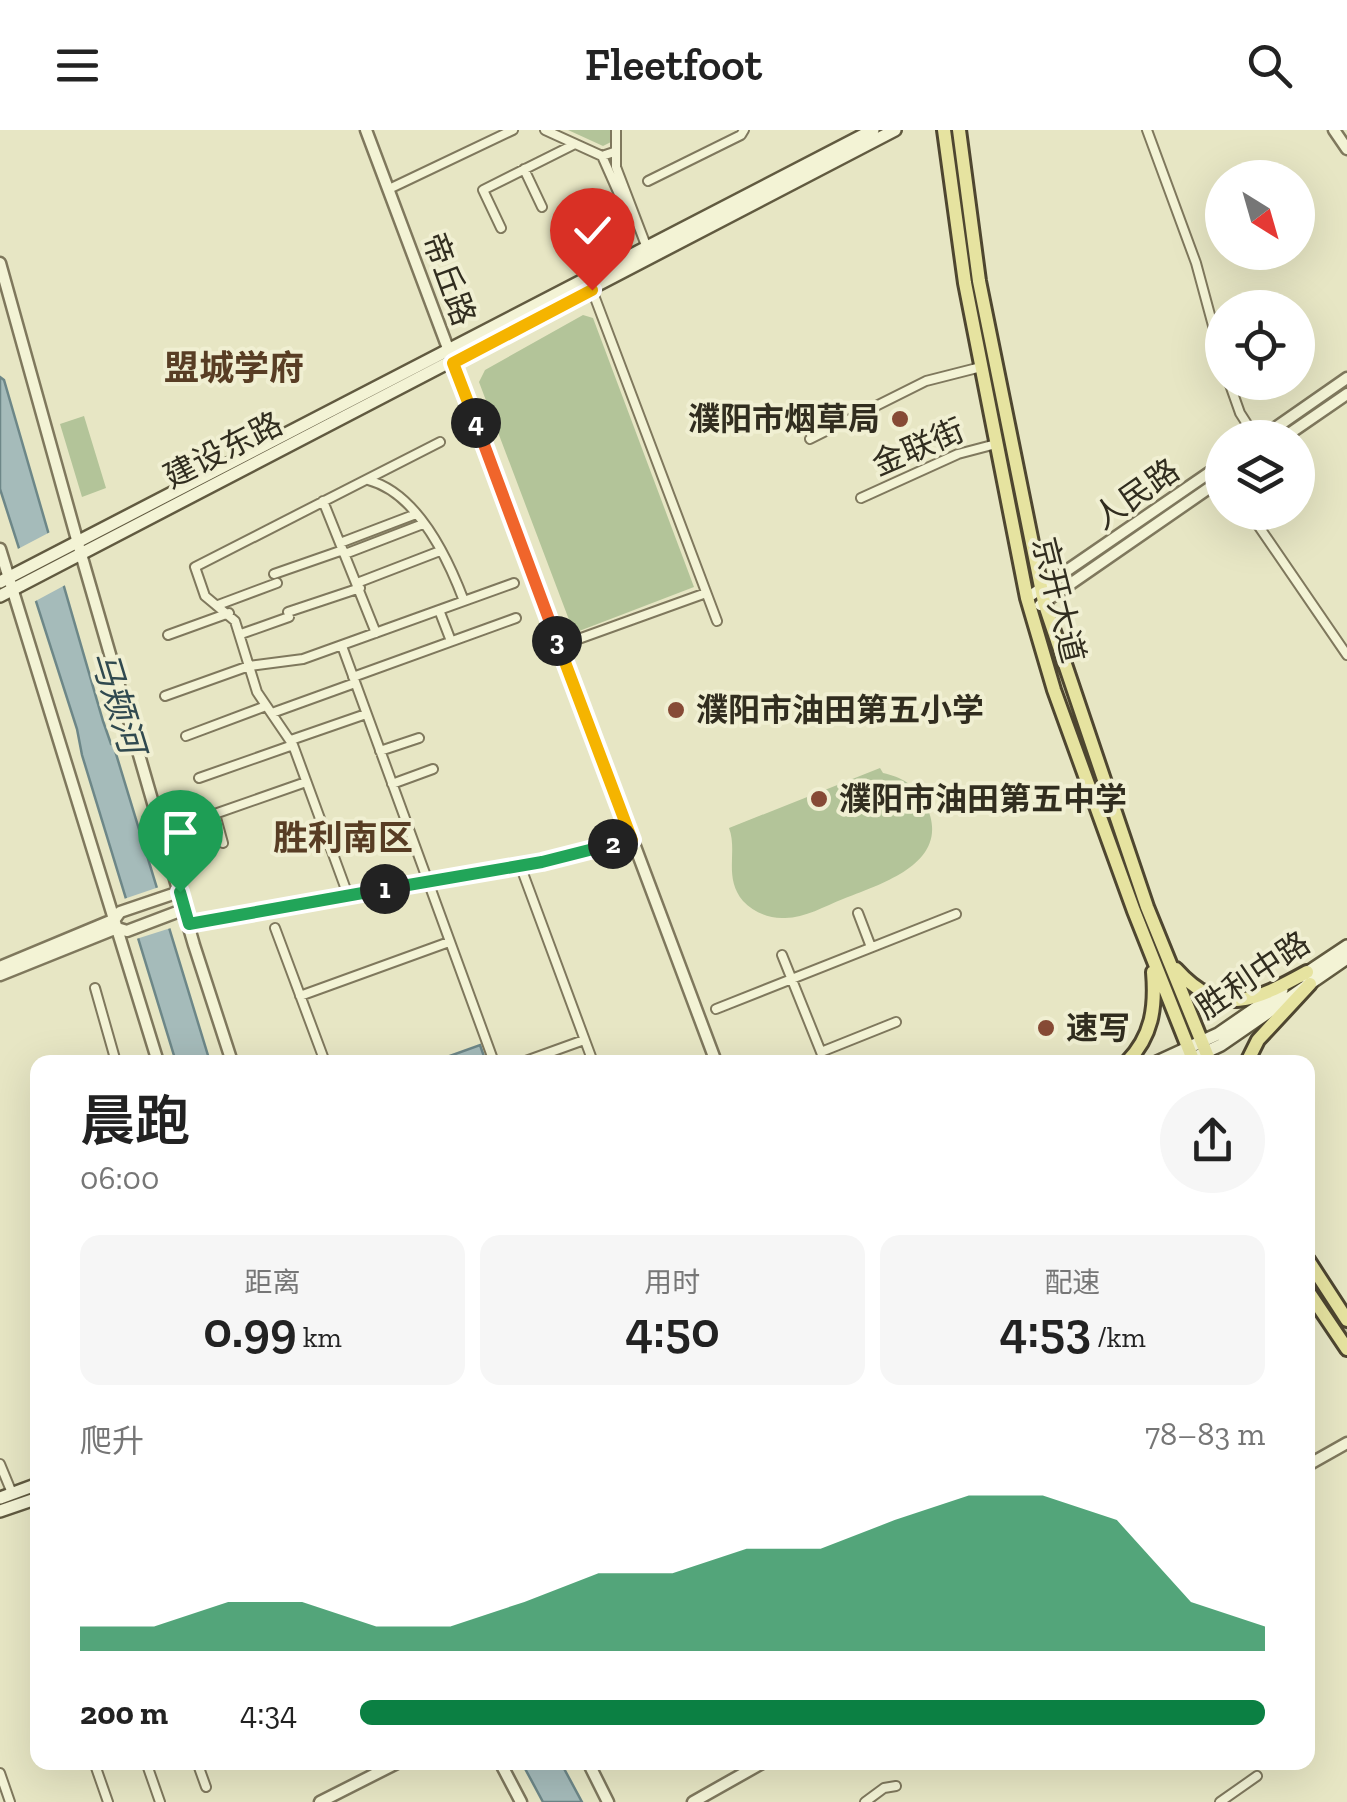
<!DOCTYPE html>
<html lang="zh">
<meta charset="utf-8">
<style>
body{margin:0;font-family:"Zilla Slab","Noto Sans SC",serif;background:#f6f6f6;color:#222;height:100vh;display:flex;flex-direction:column;font-size:38px;white-space:nowrap}
*{box-sizing:border-box;margin:0}
p{font-size:32px;color:#767676}
.icon{flex:none;width:55px;height:55px;fill:none;stroke:currentColor;stroke-width:2;stroke-linecap:round;stroke-linejoin:round}
.map{position:relative;flex:1;overflow:hidden}
.details{position:absolute;left:30px;top:925px;width:1285px;height:715px;display:flex;flex-direction:column;background:#fff;border-radius:20px;box-shadow:0 10px 40px #0002}
.details>*{flex:none}
.needle{width:65px;rotate:143deg}
.buttons{position:absolute;left:1205px;top:30px;display:grid;gap:20px}
.buttons a{display:grid;place-items:center;width:110px;height:110px;border-radius:50%;background:#fff;box-shadow:0 10px 40px #0002;font-size:50px}
.pin{position:absolute;display:grid;place-items:center;width:85px;height:85px;color:#fff;margin:-102px -42px;border-radius:50% 50% 50% 0;rotate:-45deg;box-shadow:0 0 10px #0007}
.pin .icon{rotate:45deg}
.km{position:absolute;width:50px;height:50px;margin:-25px;border-radius:50%;background:#222;color:#fff;font-size:28px;line-height:50px;text-align:center}
.round{display:grid;place-items:center;flex:none;width:105px;height:105px;border-radius:52px;background:#f6f6f6}
.head{display:flex;align-items:center;justify-content:space-between;height:170px;padding:0 50px}
h1{font-size:55px;font-weight:600;line-height:75px}
.figures{display:grid;grid-template-columns:repeat(3,1fr);gap:15px;height:170px;padding:10px 50px}
.figures div{display:grid;align-content:center;border-radius:20px;background:#f6f6f6;text-align:center}
.figures b{font-size:50px;font-weight:600}
.figures small{font-size:28px;font-weight:400}
.figures p{font-size:28px}
.chart{height:280px;padding:20px 50px}
.chart p{display:flex;justify-content:space-between}
.chart svg{width:100%;height:180px;margin-top:10px;fill:#0b8043;opacity:.7}
ul{padding:0 50px;list-style:none;font-size:32px}
li{display:grid;grid-template-columns:160px 120px 1fr;align-items:center;height:75px}
li i{height:25px;border-radius:12px;background:#0b8043}
header{display:flex;justify-content:space-between;align-items:center;height:130px;padding:0 50px;background:#fff;font-size:45px;font-weight:600}
.map>svg:first-child{display:block}
.green{fill:#b3c499}
.water{fill:#a5bbba;stroke:#6d8788;stroke-width:2.5}
.pier{fill:#e7e6c4}
.lines{fill:none;stroke-linecap:round;stroke-linejoin:round}
.pedestrian-tunnel{stroke:#c3c1a3;stroke-width:6;stroke-dasharray:6 3;stroke-linecap:butt}
.minor-casing{stroke:#7f785d;stroke-width:12}
.tertiary-casing{stroke:#7f785d;stroke-width:15}
.secondary-casing{stroke:#615a40;stroke-width:16}
.primary-casing{stroke:#4e4630;stroke-width:18}
.minor{stroke:#f3f3d5;stroke-width:8}
.tertiary{stroke:#f3f3d5;stroke-width:10}
.secondary{stroke:#f3f3d5;stroke-width:11}
.primary{stroke:#e6e3a0;stroke-width:12}
.split-1-casing{stroke:#fff;stroke-width:20}
.split-2-casing{stroke:#fff;stroke-width:20}
.split-3-casing{stroke:#fff;stroke-width:20}
.split-4-casing{stroke:#fff;stroke-width:20}
.split-5-casing{stroke:#fff;stroke-width:20}
.split-1{stroke:#22a559;stroke-width:12}
.split-2{stroke:#22a559;stroke-width:12}
.split-3{stroke:#f5b400;stroke-width:12}
.split-4{stroke:#f0652b;stroke-width:12}
.split-5{stroke:#f5b400;stroke-width:12}
.poi-dot{fill:#864a35;stroke:#f0efd2;stroke-width:4}
.labels{text-anchor:middle;stroke-width:8;stroke-linejoin:round;paint-order:stroke}
.street-label{font-size:32px;fill:#312d1f;stroke:#f0efd2}
.poi-label{font-size:32px;font-weight:bold;fill:#312d1f;stroke:#f0efd2;text-anchor:start}
.neighbourhood-label{font-size:35px;font-weight:bold;fill:#583d24;stroke:#f0efd2}
.water-label{font-size:35px;font-style:italic;fill:#30494f;stroke:#f0efd2}
</style>
<header><svg class="icon" aria-label="menu" viewBox="0 0 24 24"><path d="M4 6h16M4 12h16M4 18h16"/></svg>Fleetfoot<svg class="icon" aria-label="search" viewBox="0 0 24 24"><circle cx="10" cy="10" r="6"/><path d="M15 15l6 6"/></svg></header>
<div class="map">
<svg width="1347" height="1672" viewBox="0 0 1347 1672">
<rect width="100%" height="100%" fill="#e7e6c4"/>
<!-- green -->
<path class="green" d="M568 0H612L611 12 603 16Z
M583 185 593 188 694 457 574 503 479 252 485 240Z
M84 286 106 358 82 367 60 294Z
M880 638 883 643C901 647 916 655 925 673 955 732 883 753 843 769 825 776 805 788 785 788 769 789 753 782 743 771 723 747 738 722 729 698Z"/>
<!-- water -->
<path class="water" d="M0 247 4 250 103 591 111 614H113L210 932H176L82 625 77 599 0 359Z
M480 915 486 932H433Z
M522 1633H561L582 1672H543Z"/>
<!-- pier -->
<path class="pier" d="M54 400 69 453 30 474 14 421Z
M162 756 174 797 133 810 121 770Z"/>
<g class="lines">
<!-- pedestrian-tunnel -->
<path class="pedestrian-tunnel" d="M1157 823 1190 899
M1308 1146 1347 1204"/>
<!-- minor casing -->
<g class="minor-casing">
<path id="minor" d="M545 0 602 26 614 22
M616 0V37L647 118
M1147 0 1196 133 1222 229
M602 26 630 89 634 92
M524 39 542 77
M648 51 741 5 744 0
M389 59 513 0
M501 98 483 60 575 14
M592 160 717 491
M1229 252 1240 283 1256 308
M810 309 926 251 981 237
M368 350C417 363 447 426 464 471
M861 368 958 324 996 314
M323 371 376 503
M1249 382 1347 525
M340 413 416 384
M345 424 423 394
M274 444 343 420
M357 453 440 421
M218 475 277 453
M439 480 451 511
M288 482 360 458
M241 504 289 487
M168 505 229 483
M342 516 494 932
M559 516 706 463
M353 547 516 488
M165 566 249 536 303 529 514 453
M272 583 355 553
M186 606 266 576
M291 610 366 584
M380 621 419 608
M199 648 293 615
M392 654 433 639
M215 684 223 713
M206 687 306 652
M520 735 593 932
M348 765 293 615 257 562 235 491 205 466 195 437 440 312
M858 783 871 817
M189 794 542 731 632 710
M275 798 325 932
M782 825 825 932
M95 858 116 932
M300 866 449 812
M716 879 956 784
M821 922 896 892
M523 932 584 910
M0 1334 12 1363
M94 1632 108 1672
M146 1632 160 1672
M197 1632 206 1657
M0 1643 10 1672
M865 1672 884 1658 896 1656
M1220 1672 1257 1646"/>
</g>
<!-- tertiary casing -->
<g class="tertiary-casing">
<path id="tertiary" d="M366 0 716 932
M1334 0 1347 19
M0 133 81 424 194 815 232 932
M1261 308 1347 248
M1283 308 1347 264
M0 419 158 932
M1027 468 1222 334
M1040 475 1222 349
M115 789 120 782 179 762
M117 798 127 801 185 779
M0 837 115 789
M0 845 117 798
M1308 1335 1347 1313
M500 1632 521 1672
M588 1632 608 1672
M320 1672 399 1632
M693 1672 764 1632"/>
</g>
<!-- secondary casing -->
<g class="secondary-casing">
<path id="secondary" d="M0 452 873 0
M0 466 895 0
M1302 846 1347 816
M1157 932 1218 904 1282 860
M1185 932 1221 915 1347 828
M0 1368 38 1354
M0 1381 38 1368"/>
</g>
<!-- primary casing -->
<g class="primary-casing">
<path id="primary" d="M944 0 965 153 1027 468 1054 560 1134 781 1194 932
M959 0 979 151 1044 472 1147 777 1210 932
M1176 839C1221 889 1256 870 1307 842
M1127 932C1152 906 1156 878 1153 842
M1247 932 1258 910 1310 854
M1308 1130 1347 1190
M1308 1161 1347 1219"/>
</g>
<!-- minor -->
<use href="#minor" class="minor"/>
<!-- tertiary -->
<use href="#tertiary" class="tertiary"/>
<!-- secondary -->
<use href="#secondary" class="secondary"/>
<!-- primary -->
<use href="#primary" class="primary"/>
</g>
<g class="lines">
<!-- split-1 casing -->
<g class="split-1-casing">
<path id="split-1" d="M180 762 189 794 385 759"/>
</g>
<!-- split-2 casing -->
<g class="split-2-casing">
<path id="split-2" d="M385 759 542 732 613 714"/>
</g>
<!-- split-3 casing -->
<g class="split-3-casing">
<path id="split-3" d="M557 511 632 710 613 714"/>
</g>
<!-- split-4 casing -->
<g class="split-4-casing">
<path id="split-4" d="M476 293 557 511"/>
</g>
<!-- split-5 casing -->
<g class="split-5-casing">
<path id="split-5" d="M476 293 453 233 592 160"/>
</g>
<!-- split-1 -->
<use href="#split-1" class="split-1"/>
<!-- split-2 -->
<use href="#split-2" class="split-2"/>
<!-- split-3 -->
<use href="#split-3" class="split-3"/>
<!-- split-4 -->
<use href="#split-4" class="split-4"/>
<!-- split-5 -->
<use href="#split-5" class="split-5"/>
</g>
<!-- markers -->
<g class="poi-dot">
<circle cx="900" cy="289" r="10"/>
<circle cx="676" cy="580" r="10"/>
<circle cx="819" cy="669" r="10"/>
<circle cx="1046" cy="898" r="10"/>
</g>
<g class="labels">
<!-- street labels -->
<g class="street-label">
<text transform="translate(449 149) rotate(70)" y="11">帝丘路</text>
<text transform="translate(918 317) rotate(-23)" y="11">金联街</text>
<text transform="translate(223 320) rotate(-27)" y="11">建设东路</text>
<text transform="translate(1136 364) rotate(-35)" y="11">人民路</text>
<text transform="translate(1059 470) rotate(76)" y="11">京开大道</text>
<text transform="translate(1253 845) rotate(-34)" y="11">胜利中路</text>
</g>
<!-- poi labels -->
<g class="poi-label">
<text x="880" y="300" text-anchor="end">濮阳市烟草局</text>
<text x="696" y="591">濮阳市油田第五小学</text>
<text x="839" y="680">濮阳市油田第五中学</text>
<text x="1066" y="909">速写</text>
</g>
<!-- neighbourhood labels -->
<g class="neighbourhood-label">
<text x="234" y="250">盟城学府</text>
<text x="343" y="720">胜利南区</text>
</g>
<!-- water labels -->
<g class="water-label">
<text transform="translate(118 572) rotate(73)" y="12">马颊河</text>
</g>
</g>
</svg>
<div class="buttons">
<a><svg class="needle" viewBox="-14 -14 28 28"><path d="M0-13l5 13h-10z" fill="#e53935"/><path d="M0 13l5-13h-10z" fill="#767676"/></svg></a>
<a><svg class="icon" aria-label="locate" viewBox="0 0 24 24"><circle cx="12" cy="12" r="6"/><path d="M12 2v4M12 18v4M2 12h4M18 12h4"/></svg></a>
<a><svg class="icon" aria-label="layers" viewBox="0 0 24 24"><path d="M12 4l9 5-9 5-9-5zM3 14l9 5 9-5"/></svg></a>
</div>
<div class="pin" style="left:180px;top:762px;background:#1e9e55"><svg class="icon" aria-label="arrive" viewBox="0 0 24 24"><path d="M6 21V4h12l-3 4 3 4H6"/></svg></div>
<div class="pin" style="left:592px;top:160px;background:#d93025"><svg class="icon" aria-label="check" viewBox="0 0 24 24"><path d="M5 12l5 5 9-10"/></svg></div>
<b class="km" style="left:385px;top:759px">1</b>
<b class="km" style="left:613px;top:714px">2</b>
<b class="km" style="left:557px;top:511px">3</b>
<b class="km" style="left:476px;top:293px">4</b>
<section class="details">
<div class="head"><div><h1>晨跑</h1><p>06:00</p></div><a class="round"><svg class="icon" aria-label="share" viewBox="0 0 24 24"><path d="M12 15V3M7 8l5-5 5 5M5 13v7h14v-7"/></svg></a></div>
<div class="figures">
<div><p>距离</p><b>0.99<small> km</small></b></div>
<div><p>用时</p><b>4:50</b></div>
<div><p>配速</p><b>4:53<small> /km</small></b></div>
</div>
<div class="chart"><p><span>爬升</span>78–83 m</p>
<svg viewBox="0 0 160 44" preserveAspectRatio="none"><path d="M0 44V38L10 38L20 32L30 32L40 38L50 38L60 32L70 25L80 25L90 19L100 19L110 12L120 6L130 6L140 12L150 32L160 38V44z"/></svg>
</div>
<ul>
<li><b>200 m</b>4:34<i style="width:100%"></i></li>
</ul>
</section>
</div>
